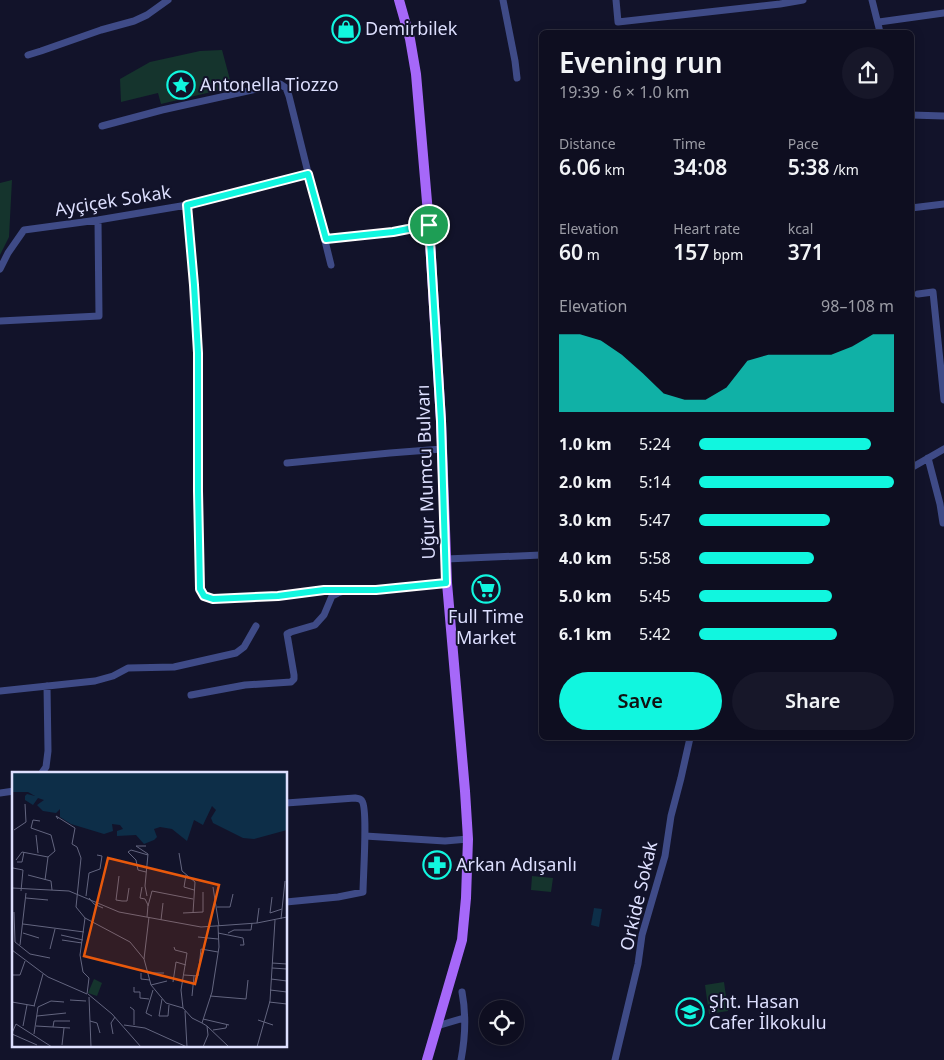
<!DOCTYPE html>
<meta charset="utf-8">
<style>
body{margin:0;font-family:"Noto Sans",sans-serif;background:#171729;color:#f1f3f6;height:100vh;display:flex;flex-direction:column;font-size:19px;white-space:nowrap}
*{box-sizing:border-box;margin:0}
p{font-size:16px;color:#9b9ca5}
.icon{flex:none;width:28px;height:28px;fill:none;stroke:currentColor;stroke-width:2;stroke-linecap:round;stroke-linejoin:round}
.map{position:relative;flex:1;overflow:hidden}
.details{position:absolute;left:539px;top:30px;width:375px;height:710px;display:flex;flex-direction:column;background:#0e0e20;border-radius:8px;box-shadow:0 2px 12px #0003,0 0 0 1px #2e2e3e}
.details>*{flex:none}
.fabs{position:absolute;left:479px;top:1000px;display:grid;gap:10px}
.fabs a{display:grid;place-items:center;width:45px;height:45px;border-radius:50%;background:#0e0e20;box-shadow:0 2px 12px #0003,0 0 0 1px #2e2e3e;font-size:25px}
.pin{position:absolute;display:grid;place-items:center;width:42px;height:42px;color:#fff;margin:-21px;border:2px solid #fff;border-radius:50%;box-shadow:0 1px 5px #0007}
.round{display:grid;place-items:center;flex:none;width:52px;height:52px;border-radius:26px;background:#171729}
.headline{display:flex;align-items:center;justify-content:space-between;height:85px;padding:0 20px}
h1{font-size:28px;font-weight:600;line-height:38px}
.stats{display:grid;grid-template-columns:repeat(3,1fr);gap:8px;height:85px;padding:5px 20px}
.stats div{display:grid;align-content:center}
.stats b{font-size:21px;font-weight:600}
.stats small{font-size:14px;font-weight:400}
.stats p{font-size:14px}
.chart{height:140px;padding:10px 20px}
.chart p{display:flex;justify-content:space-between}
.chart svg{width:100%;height:90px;margin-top:5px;fill:#11f6df;opacity:.7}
.primary-button{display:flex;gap:10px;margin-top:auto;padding:10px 20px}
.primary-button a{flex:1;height:58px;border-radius:30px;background:#11f6df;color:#111;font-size:20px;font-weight:600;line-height:58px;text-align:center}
.primary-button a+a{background:#171729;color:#f1f3f6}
ul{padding:0 20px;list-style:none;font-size:16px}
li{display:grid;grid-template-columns:80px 60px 1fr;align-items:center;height:38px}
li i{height:12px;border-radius:6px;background:#11f6df}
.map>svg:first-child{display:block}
.green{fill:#15342d}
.water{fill:#0d2e48}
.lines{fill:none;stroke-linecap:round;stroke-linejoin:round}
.minor{stroke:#3f4b87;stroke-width:7}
.primary{stroke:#a668f9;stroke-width:10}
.route-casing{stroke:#fff;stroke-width:10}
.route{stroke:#11f6df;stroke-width:6}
.labels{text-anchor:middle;stroke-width:4;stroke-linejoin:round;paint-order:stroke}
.poi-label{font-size:18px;fill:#dddffe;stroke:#12132a;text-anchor:start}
.street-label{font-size:18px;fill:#dddffe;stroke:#12132a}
.inset-road{fill:none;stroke:#63657f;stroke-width:1}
.view{fill:#e8590c;fill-opacity:0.15;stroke:#e8590c;stroke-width:2.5}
.inset-edge{fill:none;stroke:#dddffe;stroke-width:2.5}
</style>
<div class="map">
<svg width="944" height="1060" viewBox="0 0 944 1060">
<rect width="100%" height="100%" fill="#12132a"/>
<!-- green -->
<path class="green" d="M222 50 232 87 161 104 158 93 121 102 120 79 150 62 200 51Z
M12 180 9 237 0 255V183Z
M532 876 553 878 551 892 531 890Z
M724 982 728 1011 709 1014 705 985Z"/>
<!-- water -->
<path class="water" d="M594 908 602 909 599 927 591 925Z"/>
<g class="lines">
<!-- minor -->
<path class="minor" d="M503 0 515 61 517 78
M616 0 618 22 780 4 803 0
M872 0 880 32
M879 22 944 13
M28 55 41 51 101 30 134 21 147 15 168 0
M911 115 944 116
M102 126 162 110 280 84 286 88 289 96 331 265
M187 205 194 285 197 353 198 491 200 589 204 596 213 599 278 596 324 591 347 590
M911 208 944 204
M326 239 393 232 429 225
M0 269 8 253 24 230 98 220 187 205 308 174
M918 294 933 292 944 400
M0 321 99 316 98 220
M928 458 940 504 943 523
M287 463 390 453 442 449
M911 468 944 449
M446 559 541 555
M0 691 95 681 113 676 128 668 174 667 236 653 244 647 256 626
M191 695 245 685 291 682 294 679V675L287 634 291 632 315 625 324 615 332 596 338 593 347 590H376L447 583
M41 774 46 767 48 751 47 686
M0 793 14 791
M286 803 355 798C359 799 360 798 362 801 368 809 363 878 363 892L338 897 286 902
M365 836 445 841 468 839
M437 1026 464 1018
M461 1060C465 1039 466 1013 462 992
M615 1060 638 964 642 935 665 856 671 816 681 778 690 738"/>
<!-- primary -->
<path class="primary" d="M399 0 410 39 416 74 429 225 441 421 447 583 465 791 468 839 466 898 462 940 427 1060"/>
</g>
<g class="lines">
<!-- route casing -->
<g class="route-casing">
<path id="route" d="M308 174 326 239 393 232 429 225 441 421 446 583 376 590H324L278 596 213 599 204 596 200 589 198 491V353L194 285 187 205Z"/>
</g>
<!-- route -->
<use href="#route" class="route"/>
</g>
<!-- icons -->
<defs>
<g id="shop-ring" transform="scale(1.4375)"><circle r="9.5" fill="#12132a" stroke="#11f6df" stroke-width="1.5"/><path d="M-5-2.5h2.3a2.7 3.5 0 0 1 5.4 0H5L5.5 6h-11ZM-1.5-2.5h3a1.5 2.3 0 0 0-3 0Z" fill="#11f6df"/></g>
<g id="sight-ring" transform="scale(1.4375)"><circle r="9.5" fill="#12132a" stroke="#11f6df" stroke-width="1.5"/><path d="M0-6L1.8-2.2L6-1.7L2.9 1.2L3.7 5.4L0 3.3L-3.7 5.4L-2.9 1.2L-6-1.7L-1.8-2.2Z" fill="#11f6df"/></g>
<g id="supermarket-ring" transform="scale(1.4375)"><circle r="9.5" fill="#12132a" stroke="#11f6df" stroke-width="1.5"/><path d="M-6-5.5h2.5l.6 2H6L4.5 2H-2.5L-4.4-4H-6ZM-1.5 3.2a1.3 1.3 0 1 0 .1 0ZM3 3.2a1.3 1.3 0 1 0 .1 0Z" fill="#11f6df"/></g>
<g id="pharmacy-ring" transform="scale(1.4375)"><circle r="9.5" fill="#12132a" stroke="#11f6df" stroke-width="1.5"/><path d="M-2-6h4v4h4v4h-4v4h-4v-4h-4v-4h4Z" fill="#11f6df"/></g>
<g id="school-ring" transform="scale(1.4375)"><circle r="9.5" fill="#12132a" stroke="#11f6df" stroke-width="1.5"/><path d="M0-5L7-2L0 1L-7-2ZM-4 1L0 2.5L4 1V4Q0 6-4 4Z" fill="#11f6df"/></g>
</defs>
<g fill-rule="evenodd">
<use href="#shop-ring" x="346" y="29"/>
<use href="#sight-ring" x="181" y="85"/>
<use href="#supermarket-ring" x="486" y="589"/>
<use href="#pharmacy-ring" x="437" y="865"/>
<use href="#school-ring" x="690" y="1012"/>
</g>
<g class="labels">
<!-- poi labels -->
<g class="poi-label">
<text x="365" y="35">Demirbilek</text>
<text x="200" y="91">Antonella Tiozzo</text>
<text x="486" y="623" text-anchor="middle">Full Time<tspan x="486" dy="21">Market</tspan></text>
<text x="456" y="871">Arkan Adışanlı</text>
<text x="709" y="1008">Şht. Hasan<tspan x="709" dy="21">Cafer İlkokulu</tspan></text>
</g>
<!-- street labels -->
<g class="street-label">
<text transform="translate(113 201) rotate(-9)" y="6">Ayçiçek Sokak</text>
<text transform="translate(426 472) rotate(-92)" y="6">Uğur Mumcu Bulvarı</text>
<text transform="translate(639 896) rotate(-77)" y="6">Orkide Sokak</text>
</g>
</g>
<!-- overview -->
<g transform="translate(12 772)">
<rect width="275" height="275" fill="#12132a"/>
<path d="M82 207 90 211 85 224 76 221Z" fill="#15342d"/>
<path d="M0 0H275V58L242 67 231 66 201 51 199 46 204 38 200 34 191 53 182 48 175 69 160 57 148 55 142 57 145 65 142 68 132 72 124 63 105 64V59L111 57 108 53 100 52 101 59 92 62 59 52 48 45V37L44 41 31 39 25 33 32 28 26 26 21 33 13 28V24L15 22 23 24 16 20H0Z" fill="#0d2e48"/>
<path class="inset-road" d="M46 47 44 44 63 56 60 72 65 75 69 86 64 135 73 146 68 183 71 200 77 206 75 222M28 49 21 48 19 56 39 63 43 79 36 85 33 108M2 58 14 50 13 32M24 63 26 81M134 74H124L136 82 133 114 135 124M167 81 170 99 183 110 181 141M4 88 10 80 36 85M5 90H10L12 80M1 96 11 98 9 119M134 100 126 98 124 88 116 80 119 78 136 83M16 103 39 109 40 118M174 103 172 115 182 118M107 104 104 128 110 129M130 115 128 126 133 127 136 133 135 145M201 115 207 154M0 116 57 119 107 140 189 155 245 151 275 145M74 124 77 101 88 97 90 84 85 83M260 125 258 141 270 137M14 126 36 128M77 126 82 132 91 136M110 129H115L117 116M136 134 140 119 181 127M205 135H218L221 122M2 140 3 170 18 182 38 186M171 141 191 140V120M137 145 132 187 139 213 154 231 171 236 180 246 190 251M73 146 118 170 132 187M269 147 273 109M149 148 151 131M245 151 247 136M11 152 72 160M11 161 27 166M206 161 231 166 232 173H228M216 161 222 158H239L240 151M49 163 71 168M186 165 206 167M50 168 70 171M8 173 14 121M162 175 163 178 175 181 169 218 171 236M38 177 43 157M0 178 36 205 75 222M260 191 275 192M260 196 275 197M129 201V207L138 208M136 201H152M0 203H8L13 189M172 203 186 204 189 177 206 180M259 207 275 209M161 210 164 190 174 193M139 213 155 209M122 215V220H128V226L137 227M258 218 275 220M76 222 100 242 129 275M180 224 182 204M198 224 234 227 236 208M77 225 79 275M150 227 147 244H156L157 233M58 228 74 229M0 230 23 234M257 230 275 232M22 234 31 202M26 235 39 229 52 230M118 235 122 238V253M173 239 175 275M25 244 54 241M140 244 134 241 141 218M191 247 217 253M246 248 261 253M78 249 85 251 88 261M112 253 133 256 175 275M11 254 15 233M24 254 58 256M195 254 217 275M41 255 42 249H58M201 258 214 256 215 252M0 261 4 252 40 275H48M0 262 25 273M22 262 26 235M101 262 99 251 103 245M50 273 52 256M191 275 196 263 195 254 190 251 200 220 207 175 206 154M245 275 258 229 263 148"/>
<path class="view" d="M96 86 207 113 183 212 72 184Z"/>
<rect width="275" height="275" class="inset-edge"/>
</g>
</svg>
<div class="fabs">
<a><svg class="icon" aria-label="locate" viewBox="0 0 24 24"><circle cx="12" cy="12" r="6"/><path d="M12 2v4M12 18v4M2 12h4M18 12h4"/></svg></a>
</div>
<div class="pin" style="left:429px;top:225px;background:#1e9e55"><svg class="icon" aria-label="arrive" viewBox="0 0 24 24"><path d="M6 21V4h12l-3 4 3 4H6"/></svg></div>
<section class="details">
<div class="headline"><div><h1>Evening run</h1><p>19:39 · 6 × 1.0 km</p></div><a class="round"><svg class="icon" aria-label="share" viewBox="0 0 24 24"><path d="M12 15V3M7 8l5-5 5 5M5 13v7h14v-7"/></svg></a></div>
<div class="stats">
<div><p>Distance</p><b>6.06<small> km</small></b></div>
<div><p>Time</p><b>34:08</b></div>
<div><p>Pace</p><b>5:38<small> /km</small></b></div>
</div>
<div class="stats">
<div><p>Elevation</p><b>60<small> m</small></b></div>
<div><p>Heart rate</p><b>157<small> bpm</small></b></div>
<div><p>kcal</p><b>371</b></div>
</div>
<div class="chart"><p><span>Elevation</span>98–108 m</p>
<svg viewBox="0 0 160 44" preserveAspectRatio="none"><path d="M0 44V6L10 6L20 9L30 16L40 25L50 35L60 38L70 38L80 32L90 19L100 16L110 16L120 16L130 16L140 12L150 6L160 6V44z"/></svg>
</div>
<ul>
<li><b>1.0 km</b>5:24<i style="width:88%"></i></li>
<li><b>2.0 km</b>5:14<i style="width:100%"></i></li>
<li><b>3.0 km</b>5:47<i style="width:67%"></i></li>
<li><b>4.0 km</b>5:58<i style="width:59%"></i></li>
<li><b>5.0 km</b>5:45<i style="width:68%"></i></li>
<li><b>6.1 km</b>5:42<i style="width:71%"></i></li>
</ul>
<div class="primary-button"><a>Save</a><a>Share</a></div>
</section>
</div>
